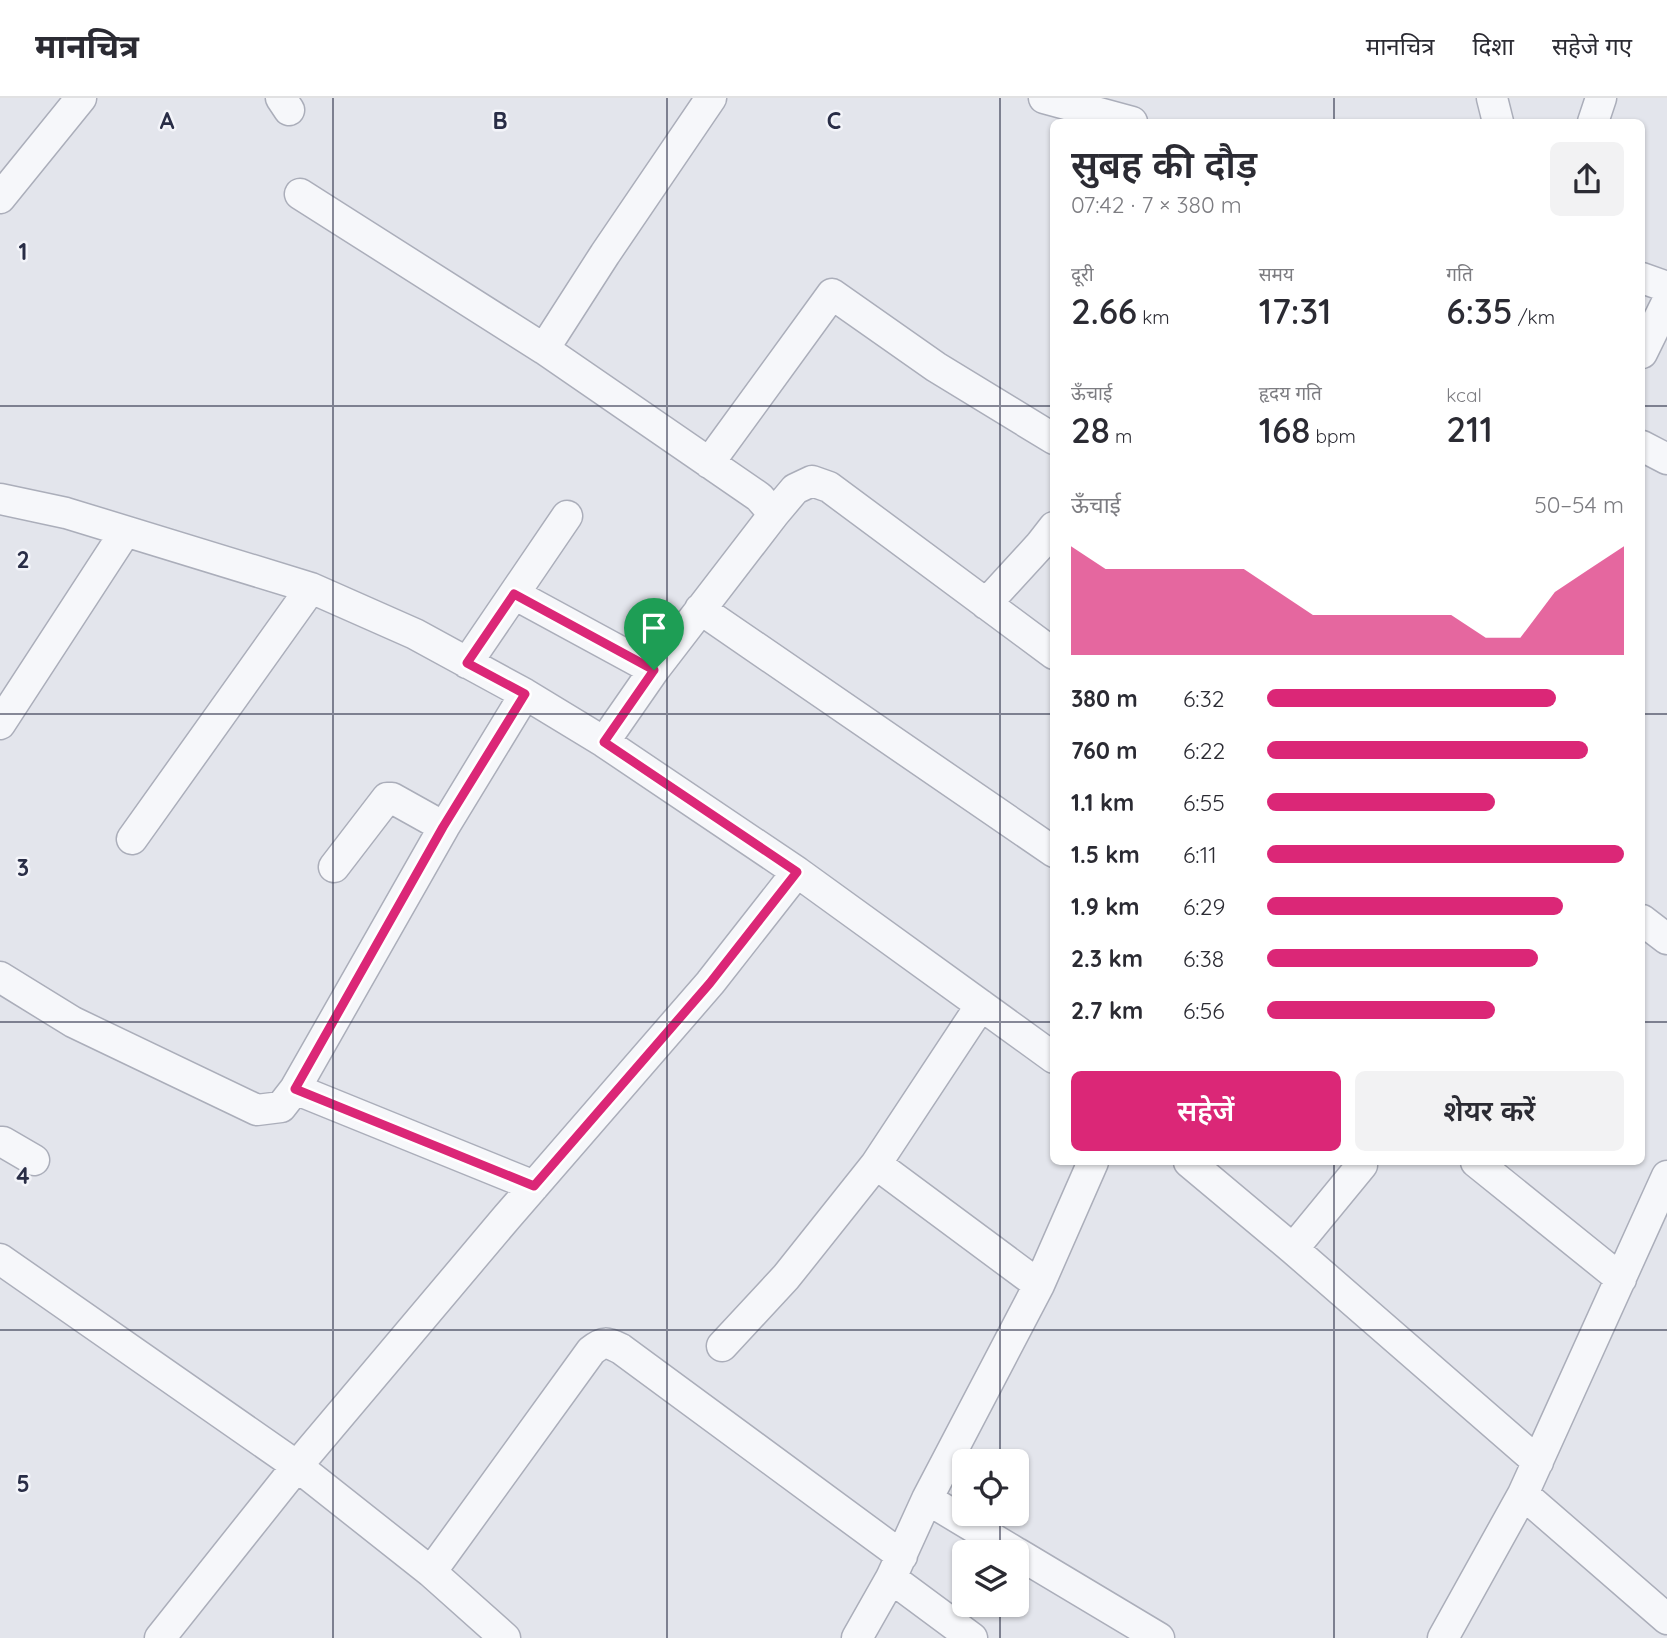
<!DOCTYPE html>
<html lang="hi">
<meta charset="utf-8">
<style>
body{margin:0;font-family:Quicksand,"Noto Sans Devanagari",sans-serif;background:#f2f2f3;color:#2b2b33;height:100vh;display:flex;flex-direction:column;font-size:26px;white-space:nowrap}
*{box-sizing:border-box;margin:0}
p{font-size:23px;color:#7c7c81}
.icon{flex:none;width:38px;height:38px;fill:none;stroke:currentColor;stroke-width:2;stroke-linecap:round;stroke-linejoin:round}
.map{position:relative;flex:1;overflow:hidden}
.panel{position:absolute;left:1050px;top:21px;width:595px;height:1046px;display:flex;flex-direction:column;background:#fff;border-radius:10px;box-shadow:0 2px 5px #0004}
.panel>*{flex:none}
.fabs{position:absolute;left:952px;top:1351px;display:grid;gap:14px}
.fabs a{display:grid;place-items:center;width:77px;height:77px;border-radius:10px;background:#fff;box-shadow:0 2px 5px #0004;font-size:35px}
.pin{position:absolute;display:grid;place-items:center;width:60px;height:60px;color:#fff;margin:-72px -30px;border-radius:50% 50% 50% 0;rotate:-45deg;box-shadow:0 0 7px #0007}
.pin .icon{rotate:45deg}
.round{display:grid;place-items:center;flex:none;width:74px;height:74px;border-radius:10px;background:#f2f2f3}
.headline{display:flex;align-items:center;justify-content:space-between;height:119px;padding:0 21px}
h1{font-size:38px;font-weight:600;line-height:52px}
.stats{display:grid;grid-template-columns:repeat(3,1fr);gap:10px;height:119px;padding:7px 21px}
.stats div{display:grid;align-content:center}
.stats b{font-size:35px;font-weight:600}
.stats small{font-size:19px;font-weight:400}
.stats p{font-size:19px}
.chart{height:196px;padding:14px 21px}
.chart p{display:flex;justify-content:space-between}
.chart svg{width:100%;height:126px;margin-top:7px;fill:#db2777;opacity:.7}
.primary-button{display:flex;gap:14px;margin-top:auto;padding:14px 21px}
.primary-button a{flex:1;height:80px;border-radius:10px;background:#db2777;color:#fff;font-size:28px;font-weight:600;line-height:80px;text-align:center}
.primary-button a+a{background:#f2f2f3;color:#2b2b33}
ul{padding:0 21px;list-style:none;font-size:23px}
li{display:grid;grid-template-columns:112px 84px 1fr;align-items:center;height:52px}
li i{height:18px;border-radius:9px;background:#db2777}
header{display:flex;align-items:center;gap:42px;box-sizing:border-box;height:98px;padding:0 35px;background:#fff;border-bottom:2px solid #e1e1e2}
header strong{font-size:33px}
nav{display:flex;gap:38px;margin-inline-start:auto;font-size:24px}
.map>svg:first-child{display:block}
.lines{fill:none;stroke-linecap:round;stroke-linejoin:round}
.minor-casing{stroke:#abaeba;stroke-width:33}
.minor{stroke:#f6f7fa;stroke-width:30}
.route-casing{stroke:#fff;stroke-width:14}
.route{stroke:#db2777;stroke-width:9}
.grid{fill:none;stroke:#292d46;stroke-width:2;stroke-opacity:0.55}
.grid-label{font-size:23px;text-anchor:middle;font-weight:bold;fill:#292d46;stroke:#f3f4f9;stroke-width:5;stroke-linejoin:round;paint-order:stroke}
</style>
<header>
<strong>मानचित्र</strong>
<nav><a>मानचित्र</a><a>दिशा</a><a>सहेजे गए</a></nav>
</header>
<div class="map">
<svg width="1667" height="1540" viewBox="0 0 1667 1540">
<rect width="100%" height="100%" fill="#e3e5ec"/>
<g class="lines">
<!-- minor casing -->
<g class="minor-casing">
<path id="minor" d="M281 0 289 12
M1044 0 1132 24
M1492 0 1498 24
M1593 24 1601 0
M300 96 544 251 759 399 774 416
M0 100 81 0
M1642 180 1667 189
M544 251 605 156 711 0
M1642 255 1667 204
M1642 348 1667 361
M709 365 832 196 936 269 1054 341
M0 401 66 415 311 490 415 536 525 596 604 644 797 774 1054 960
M514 496 654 572
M986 506 1040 447 1054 429
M700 511 1054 754
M467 565 567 418
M0 626 125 434
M604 644 654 572 774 416 795 391 812 383 829 389 1054 556
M132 741 311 490
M334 769 387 700H392L444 729
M1642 822 1667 841
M0 879 73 924 257 1012 281 1009 295 991 444 729 525 596
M295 991 534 1088
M0 1044H3L34 1062
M1189 1064 1293 1151 1538 1364
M1476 1064 1621 1181
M876 1066 1039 1187
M1293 1151 1362 1067
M0 1161 297 1368 431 1474 505 1540
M722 1248 786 1179 876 1066 981 907
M1523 1396 1667 1521
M927 1401 1015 1454
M1017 1455 1159 1540
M431 1474 591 1253C603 1243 607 1244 621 1251L902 1458
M891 1480 972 1540
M160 1540 297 1368 507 1119 710 885 797 774
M857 1540 891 1480 927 1401 1039 1187 1093 1064
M1443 1540 1523 1396 1667 1078"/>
</g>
<!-- minor -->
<use href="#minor" class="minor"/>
</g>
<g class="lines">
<!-- route casing -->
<g class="route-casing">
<path id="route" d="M514 496 654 572 604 644 797 774 710 885 534 1088 295 991 443 729 525 596 467 565Z"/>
</g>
<!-- route -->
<use href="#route" class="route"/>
</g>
<!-- grid -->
<path class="grid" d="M333 0V1540M667 0V1540M1000 0V1363M1334 0V24M0 308H1054M1642 308H1667M0 616H1054M1642 616H1667M0 924H1054M1642 924H1667M1334 1064V1540M0 1232H1667M1000 1416V1454M1000 1507V1540"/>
<g class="grid-label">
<text x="167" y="31">A</text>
<text x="500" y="31">B</text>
<text x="834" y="31">C</text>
<text x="23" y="162">1</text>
<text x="23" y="470">2</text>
<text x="23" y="778">3</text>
<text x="23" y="1086">4</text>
<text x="23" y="1394">5</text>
</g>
</svg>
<div class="fabs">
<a><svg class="icon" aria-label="locate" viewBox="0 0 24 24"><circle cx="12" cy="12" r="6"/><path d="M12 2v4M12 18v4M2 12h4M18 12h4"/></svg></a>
<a><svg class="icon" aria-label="layers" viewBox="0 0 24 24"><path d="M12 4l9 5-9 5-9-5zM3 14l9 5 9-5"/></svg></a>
</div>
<div class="pin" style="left:654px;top:572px;background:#1e9e55"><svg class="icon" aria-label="arrive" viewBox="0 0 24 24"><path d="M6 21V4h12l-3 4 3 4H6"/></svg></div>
<section class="panel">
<div class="headline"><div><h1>सुबह की दौड़</h1><p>07:42 · 7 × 380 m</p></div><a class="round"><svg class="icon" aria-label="share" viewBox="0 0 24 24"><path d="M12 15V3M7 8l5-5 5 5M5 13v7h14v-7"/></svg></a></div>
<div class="stats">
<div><p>दूरी</p><b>2.66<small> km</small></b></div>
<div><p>समय</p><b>17:31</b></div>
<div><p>गति</p><b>6:35<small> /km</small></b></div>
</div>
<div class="stats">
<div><p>ऊँचाई</p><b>28<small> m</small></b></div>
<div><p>हृदय गति</p><b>168<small> bpm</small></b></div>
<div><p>kcal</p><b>211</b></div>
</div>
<div class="chart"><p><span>ऊँचाई</span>50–54 m</p>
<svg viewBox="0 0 160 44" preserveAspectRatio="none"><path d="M0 44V6L10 14L20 14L30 14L40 14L50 14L60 22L70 30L80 30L90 30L100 30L110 30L120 38L130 38L140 22L150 14L160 6V44z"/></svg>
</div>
<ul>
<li><b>380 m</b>6:32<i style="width:81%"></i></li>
<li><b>760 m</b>6:22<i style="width:90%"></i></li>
<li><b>1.1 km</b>6:55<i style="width:64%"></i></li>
<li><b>1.5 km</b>6:11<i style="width:100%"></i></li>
<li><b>1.9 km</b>6:29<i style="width:83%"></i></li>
<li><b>2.3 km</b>6:38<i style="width:76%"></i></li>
<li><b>2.7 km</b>6:56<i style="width:64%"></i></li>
</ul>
<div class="primary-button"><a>सहेजें</a><a>शेयर करें</a></div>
</section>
</div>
